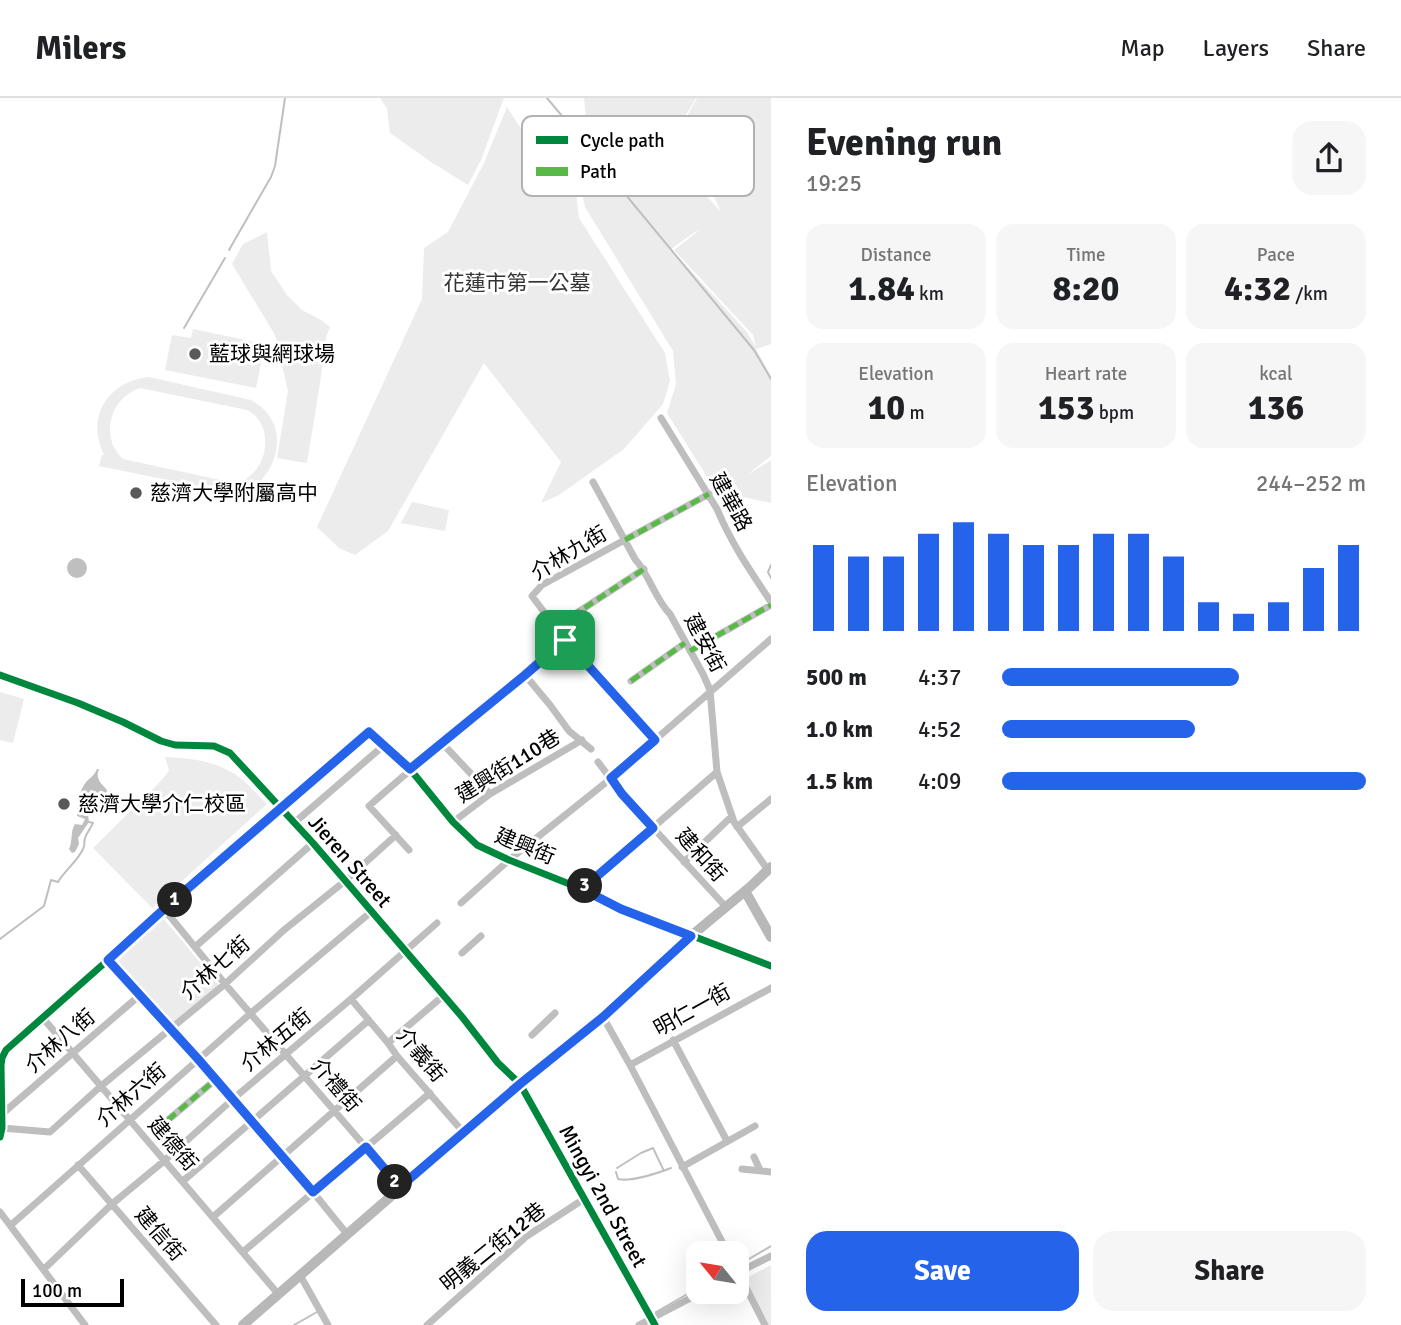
<!DOCTYPE html>
<meta charset="utf-8">
<style>
body{margin:0;font-family:Signika,"Noto Sans TC",sans-serif;background:#f6f6f6;color:#202124;height:100vh;display:flex;flex-direction:column;font-size:26px;white-space:nowrap}
*{box-sizing:border-box;margin:0}
p{font-size:23px;color:#757577}
.icon{flex:none;width:38px;height:38px;fill:none;stroke:currentColor;stroke-width:2;stroke-linecap:round;stroke-linejoin:round}
.map{position:relative;flex:1;overflow:hidden}
.side{display:flex;flex-direction:column;background:#fff;width:630px}
.side>*{flex:none}
.needle{width:46px;rotate:300deg}
.buttons{position:absolute;left:686px;top:1143px;display:grid;gap:14px}
.buttons a{display:grid;place-items:center;width:63px;height:63px;border-radius:14px;background:#fff;box-shadow:0 7px 28px #0002;font-size:35px}
.scale{position:absolute;left:21px;bottom:18px;width:103px;box-sizing:border-box;padding-left:7px;border:4px solid #000;border-top:0;font-size:19px;line-height:24px;white-space:nowrap;color:#000;-webkit-text-stroke:5px #fff;paint-order:stroke}
.pin{position:absolute;display:grid;place-items:center;width:60px;height:60px;color:#fff;margin:-30px;border-radius:14px;box-shadow:0 4px 10px #0006}
.km{position:absolute;width:35px;height:35px;margin:-18px;border-radius:50%;background:#222;color:#fff;font-size:19px;line-height:35px;text-align:center}
.round{display:grid;place-items:center;flex:none;width:74px;height:74px;border-radius:21px;background:#f6f6f6}
.headline{display:flex;align-items:center;justify-content:space-between;height:119px;padding:0 35px}
h1{font-size:38px;font-weight:700;line-height:52px}
.figures{display:grid;grid-template-columns:repeat(3,1fr);gap:10px;height:119px;padding:7px 35px}
.figures div{display:grid;align-content:center;border-radius:18px;background:#f6f6f6;text-align:center}
.figures b{font-size:35px;font-weight:700}
.figures small{font-size:19px;font-weight:400}
.figures p{font-size:19px}
.chart{height:196px;padding:14px 35px}
.chart p{display:flex;justify-content:space-between}
.chart svg{width:100%;height:126px;margin-top:7px;stroke:#2563eb;stroke-width:6}
.action{display:flex;gap:14px;margin-top:auto;padding:14px 35px}
.action a{flex:1;height:80px;border-radius:21px;background:#2563eb;color:#fff;font-size:28px;font-weight:700;line-height:80px;text-align:center}
.action a+a{background:#f6f6f6;color:#202124}
ul{padding:0 35px;list-style:none;font-size:23px}
li{display:grid;grid-template-columns:112px 84px 1fr;align-items:center;height:52px}
li i{height:18px;border-radius:9px;background:#2563eb}
header{display:flex;align-items:center;gap:42px;box-sizing:border-box;height:98px;padding:0 35px;background:#fff;border-bottom:2px solid #e0e0e0}
header strong{font-size:33px}
nav{display:flex;gap:38px;margin-inline-start:auto;font-size:24px}
main{display:flex;flex:1;min-height:0}
.map>svg:first-child{display:block}
.green{fill:#ececec;fill-rule:evenodd}
.water{fill:#bfbfbf}
.lines{fill:none;stroke-linecap:round;stroke-linejoin:round}
.stream{stroke:#bfbfbf;stroke-width:2}
.street{stroke:#bebebe;stroke-width:7}
.secondary{stroke:#b8b8b8;stroke-width:10}
.quiet{stroke:#58b947;stroke-width:5;stroke-dasharray:10 5;stroke-linecap:butt}
.cycleway-casing{stroke:#fff;stroke-width:11}
.cycleway{stroke:#00873e;stroke-width:7}
.route-casing{stroke:#fff;stroke-width:14}
.route{stroke:#2563eb;stroke-width:9}
.poi-dot{fill:#595959;stroke:#fff;stroke-width:2.5}
.labels{text-anchor:middle;stroke-width:6;stroke-linejoin:round;paint-order:stroke}
.park-label{font-size:21px;fill:#333;stroke:#fff}
.poi-label{font-size:21px;fill:#000;stroke:#fff;text-anchor:start}
.street-label{font-size:21px;fill:#000;stroke:#fff}
.key{fill:#fff;stroke:#b2b2b2;stroke-width:2}
.key-label{font-size:19px;fill:#000}
</style>
<header>
<strong>Milers</strong>
<nav><a>Map</a><a>Layers</a><a>Share</a></nav>
</header>
<main>
<div class="map">
<svg width="771" height="1227" viewBox="0 0 771 1227">
<rect width="100%" height="100%" fill="#fff"/>
<!-- green -->
<path class="green" d="M380 0H504L481 62 468 87 431 64 390 35 387 11Z
M584 0H696L676 34 702 78 697 87 721 114 710 90 714 78 682 27 697 0H771V246L756 251 771 278V358L747 377 771 362V405L743 399 735 386 719 398 667 315 676 286 673 253 585 109 583 100 592 60H590ZM701 131 674 152 753 237 756 249 747 234 671 151 692 136Z
M507 9 535 52 579 69 576 94 579 120 665 255 670 283 663 306 624 351 559 397 541 405 561 364 484 265 388 433 355 457 339 450 317 429 422 201 424 150 448 134 484 65Z
M267 134 271 173 287 197 302 212 321 222 330 229 326 239 320 285 307 365 277 360 288 293 275 237 232 166 243 146Z
M193 231 265 246 256 290 165 272 172 237 191 240Z
M149 279 251 302C286 320 284 364 255 388L258 389 256 400 99 368 102 357H104C85 319 108 283 149 279ZM140 290 247 312C278 328 267 380 234 385L123 361C99 339 110 300 140 290Z
M412 404 449 412 445 433 401 425Z
M0 594 24 601 13 645 0 642Z
M165 659C191 660 217 663 239 679 249 687 258 697 267 706L152 810 93 750 158 686 169 673Z
M163 820 219 887 171 928 116 866 130 850Z
M771 1167V1227H763L741 1183Z"/>
<!-- water -->
<path class="water" d="M67 470a10 10 0 1 1 20 0a10 10 0 1 1-20 0Z
M97 671H99C95 681 101 685 107 692 104 712 84 697 89 724L78 740 79 746 75 754 72 755 69 751C73 743 70 733 75 726L82 727 85 721 77 718C77 707 79 693 86 684 91 679 94 678 97 671Z"/>
<g class="lines">
<!-- stream -->
<path class="stream" d="M547 0 588 49
M592 56 754 252 771 281
M229 152 271 79 275 68 285 0
M184 230 225 160
M771 467 768 474 771 480
M0 841 44 808 51 782 58 784C65 772 77 764 83 751 86 744 83 747 85 740 87 734 91 730 93 725L89 724
M617 1070 641 1055 653 1050 664 1073
M616 1074 618 1081C631 1084 658 1075 671 1070
M737 1168 771 1148
M656 1214 698 1190
M294 1227 317 1214"/>
<!-- street -->
<path class="street" d="M661 320 717 411C731 445 751 474 771 504
M593 384 635 461C650 478 655 501 670 516L703 576 710 592 717 674 734 724 768 772
M572 518 644 471
M690 553 771 507
M0 577 78 605 123 624 161 643 175 647 214 648 230 655 313 745 463 920 498 965 520 986 655 1227
M525 577 550 607 569 633 591 651
M631 583 685 545
M655 642 565 542 532 498 542 487 709 396
M442 645 490 696
M598 664 622 696 726 809
M453 724 490 696 582 642
M294 725 383 648
M737 729 771 701
M409 752 369 708C433 651 501 598 565 542
M684 764 732 718
M582 791 717 674
M461 805 509 762 609 682 771 541
M164 811 225 886 400 1089
M195 849 313 745
M462 855 481 838
M109 862 233 1001 313 1094 347 1136
M351 901 388 945 397 958 464 1035
M42 919 279 1197
M603 919 630 967 728 1155
M532 937 555 915
M673 942 727 1043
M388 945 443 898
M630 967 771 890
M2 1016 140 897
M168 1022 215 982
M2 1030 50 1034 101 988 225 886 284 832 345 783 396 737
M0 1039 2 1030 1 967 2 960 6 952 134 839 164 811 369 634 410 671 453 724 477 747 509 762 582 791 622 811 771 868
M754 1059 760 1072
M78 1067 216 1227
M682 1069 755 1028
M742 1071 771 1074
M183 1083 369 922
M0 1114 85 1227
M213 1119 397 958
M11 1127 251 915 372 813
M243 1154 430 995
M44 1171 112 1106 164 1063 233 1001 351 901 437 825
M737 1172 765 1227
M737 1175 771 1158
M300 1177 328 1227
M427 1227 527 1138 584 1101
M639 1227 702 1194"/>
<!-- secondary -->
<path class="secondary" d="M745 793 771 839
M243 1227 520 986 637 889 691 838 750 789 771 769"/>
<!-- quiet -->
<path class="quiet" d="M625 442 709 396
M572 518 644 471
M690 553 771 507
M631 583 685 545
M168 1022 215 982"/>
<!-- cycleway casing -->
<g class="cycleway-casing">
<path id="cycleway" d="M0 577 78 605 123 624 161 643 175 647 214 648 230 655 313 745 463 920 498 965 520 986 655 1227
M0 1039 2 1030 1 967 2 960 6 952 134 839 164 811 369 634 410 671 453 724 477 747 509 762 582 791 622 811 771 868"/>
</g>
<!-- cycleway -->
<use href="#cycleway" class="cycleway"/>
</g>
<g class="lines">
<!-- route casing -->
<g class="route-casing">
<path id="route" d="M565 542 655 642 611 680 622 696 653 730 582 791 621 811 691 838 603 919 520 986 400 1089 366 1049 313 1094 198 961 108 862 164 811 369 634 410 671 525 577Z"/>
</g>
<!-- route -->
<use href="#route" class="route"/>
</g>
<!-- markers -->
<g class="poi-dot">
<circle cx="195" cy="256" r="7"/>
<circle cx="136" cy="395" r="7"/>
<circle cx="64" cy="706" r="7"/>
</g>
<g class="labels">
<!-- park labels -->
<g class="park-label">
<text x="517" y="192">花蓮市第一公墓</text>
</g>
<!-- poi labels -->
<g class="poi-label">
<text x="209" y="263">藍球與網球場</text>
<text x="150" y="402">慈濟大學附屬高中</text>
<text x="78" y="713">慈濟大學介仁校區</text>
</g>
<!-- street labels -->
<g class="street-label">
<text transform="translate(731 404) rotate(61)" y="7">建華路</text>
<text transform="translate(569 455) rotate(-31)" y="7">介林九街</text>
<text transform="translate(705 545) rotate(62)" y="7">建安街</text>
<text transform="translate(508 668) rotate(-32)" y="7">建興街110巷</text>
<text transform="translate(525 748) rotate(22)" y="7">建興街</text>
<text transform="translate(701 757) rotate(48)" y="7">建和街</text>
<text transform="translate(350 763) rotate(49)" y="7">Jieren Street</text>
<text transform="translate(215 870) rotate(-41)" y="7">介林七街</text>
<text transform="translate(692 912) rotate(-29)" y="7">明仁一街</text>
<text transform="translate(276 942) rotate(-40)" y="7">介林五街</text>
<text transform="translate(60 943) rotate(-41)" y="7">介林八街</text>
<text transform="translate(421 957) rotate(50)" y="7">介義街</text>
<text transform="translate(336 987) rotate(49)" y="7">介禮街</text>
<text transform="translate(131 997) rotate(-41)" y="7">介林六街</text>
<text transform="translate(173 1046) rotate(49)" y="7">建德街</text>
<text transform="translate(603 1098) rotate(61)" y="7">Mingyi 2nd Street</text>
<text transform="translate(160 1136) rotate(49)" y="7">建信街</text>
<text transform="translate(493 1149) rotate(-39)" y="7">明義二街12巷</text>
</g>
</g>
<!-- legend -->
<rect x="522" y="18" width="232" height="80" rx="10" class="key"/>
<rect x="536" y="38" width="32" height="8" fill="#00873e"/>
<rect x="536" y="69" width="32" height="9" fill="#58b947"/>
<g class="key-label">
<text x="580" y="49">Cycle path</text>
<text x="580" y="80">Path</text>
</g>
</svg>
<div class="buttons">
<a><svg class="needle" viewBox="-14 -14 28 28"><path d="M0-13l5 13h-10z" fill="#e53935"/><path d="M0 13l5-13h-10z" fill="#757577"/></svg></a>
</div>
<div class="scale">100 m</div>
<div class="pin" style="left:565px;top:542px;background:#1e9e55"><svg class="icon" aria-label="arrive" viewBox="0 0 24 24"><path d="M6 21V4h12l-3 4 3 4H6"/></svg></div>
<b class="km" style="left:175px;top:802px">1</b>
<b class="km" style="left:395px;top:1084px">2</b>
<b class="km" style="left:585px;top:788px">3</b>
</div>
<section class="side">
<div class="headline"><div><h1>Evening run</h1><p>19:25</p></div><a class="round"><svg class="icon" aria-label="share" viewBox="0 0 24 24"><path d="M12 15V3M7 8l5-5 5 5M5 13v7h14v-7"/></svg></a></div>
<div class="figures">
<div><p>Distance</p><b>1.84<small> km</small></b></div>
<div><p>Time</p><b>8:20</b></div>
<div><p>Pace</p><b>4:32<small> /km</small></b></div>
</div>
<div class="figures">
<div><p>Elevation</p><b>10<small> m</small></b></div>
<div><p>Heart rate</p><b>153<small> bpm</small></b></div>
<div><p>kcal</p><b>136</b></div>
</div>
<div class="chart"><p><span>Elevation</span>244–252 m</p>
<svg viewBox="0 0 160 44" preserveAspectRatio="none"><path d="M5 44V14M15 44V18M25 44V18M35 44V10M45 44V6M55 44V10M65 44V14M75 44V14M85 44V10M95 44V10M105 44V18M115 44V34M125 44V38M135 44V34M145 44V22M155 44V14"/></svg>
</div>
<ul>
<li><b>500 m</b>4:37<i style="width:65%"></i></li>
<li><b>1.0 km</b>4:52<i style="width:53%"></i></li>
<li><b>1.5 km</b>4:09<i style="width:100%"></i></li>
</ul>
<div class="action"><a>Save</a><a>Share</a></div>
</section>
</main>
